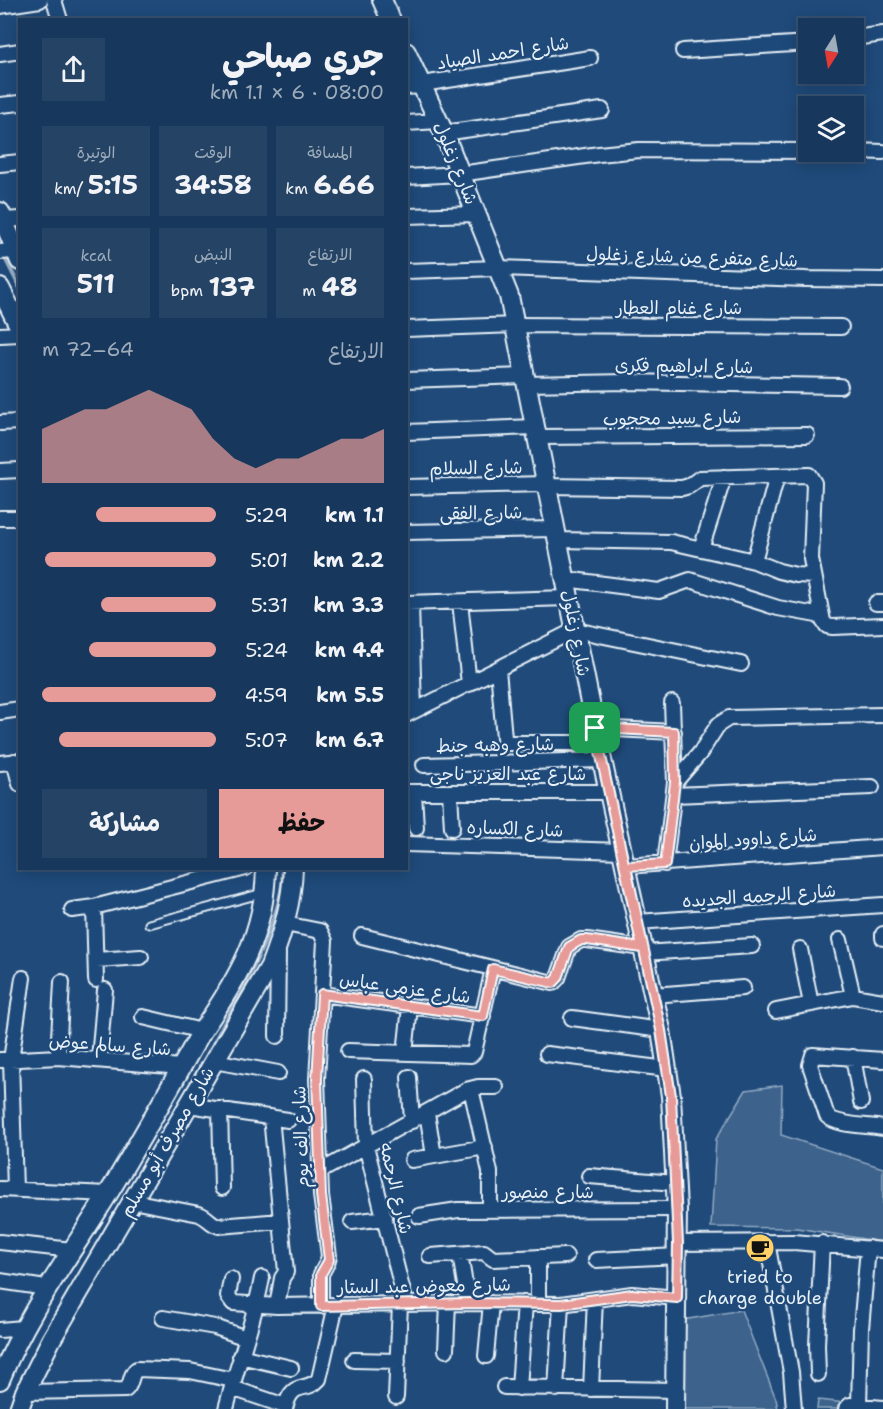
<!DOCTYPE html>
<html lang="ar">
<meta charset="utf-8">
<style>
body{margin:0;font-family:"Shantell Sans","Playpen Sans Arabic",sans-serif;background:#244365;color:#f1f3f6;direction:rtl;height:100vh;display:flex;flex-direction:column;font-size:22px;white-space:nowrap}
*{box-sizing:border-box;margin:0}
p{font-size:20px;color:#9eacbb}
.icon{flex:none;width:33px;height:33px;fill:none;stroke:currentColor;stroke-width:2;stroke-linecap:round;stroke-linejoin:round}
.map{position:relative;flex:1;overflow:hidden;direction:ltr}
.sheet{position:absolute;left:18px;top:18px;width:390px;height:852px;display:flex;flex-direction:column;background:#17385c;border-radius:0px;box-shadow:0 3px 15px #0003,0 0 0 2px #365272;direction:rtl}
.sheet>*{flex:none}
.needle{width:39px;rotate:191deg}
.fabs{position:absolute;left:798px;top:18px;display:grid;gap:12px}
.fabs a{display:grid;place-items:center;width:66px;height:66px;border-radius:0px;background:#17385c;box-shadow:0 3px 15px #0003,0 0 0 2px #365272;font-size:30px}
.pin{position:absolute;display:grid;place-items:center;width:51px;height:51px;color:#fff;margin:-26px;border-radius:12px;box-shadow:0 3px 9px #0006}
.round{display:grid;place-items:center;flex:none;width:63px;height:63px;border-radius:0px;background:#244365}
.headline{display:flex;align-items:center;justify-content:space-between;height:102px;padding:0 24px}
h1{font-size:33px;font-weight:700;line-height:45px}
.figures{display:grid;grid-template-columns:repeat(3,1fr);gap:9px;height:102px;padding:6px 24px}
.figures div{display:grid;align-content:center;border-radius:0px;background:#244365;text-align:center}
.figures b{font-size:26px;font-weight:700}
.figures small{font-size:16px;font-weight:400}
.figures p{font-size:16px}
.chart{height:168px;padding:12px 24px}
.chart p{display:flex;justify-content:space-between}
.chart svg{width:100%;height:108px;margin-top:6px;fill:#e69b98;opacity:.7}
.action{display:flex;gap:12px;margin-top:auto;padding:12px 24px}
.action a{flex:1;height:69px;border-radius:0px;background:#e69b98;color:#111;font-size:24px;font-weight:700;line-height:69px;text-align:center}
.action a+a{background:#244365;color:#f1f3f6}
ul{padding:0 24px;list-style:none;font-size:20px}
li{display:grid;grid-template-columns:96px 72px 1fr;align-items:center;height:45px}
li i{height:15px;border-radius:8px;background:#e69b98}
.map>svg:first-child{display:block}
.green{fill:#3c628c;stroke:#92aac2;stroke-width:1.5}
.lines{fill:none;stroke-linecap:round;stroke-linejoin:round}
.stream{stroke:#9ab0c7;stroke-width:4}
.service-casing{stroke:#e8f1f8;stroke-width:11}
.minor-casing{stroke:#e8f1f8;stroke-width:18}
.tertiary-casing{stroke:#e8f1f8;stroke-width:22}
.service{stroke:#1f4a7a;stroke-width:7}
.minor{stroke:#1f4a7a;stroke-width:14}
.tertiary{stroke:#1f4a7a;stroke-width:18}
.route-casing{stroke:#fff;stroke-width:12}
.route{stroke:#e69b98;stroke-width:8}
.labels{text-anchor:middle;stroke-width:5;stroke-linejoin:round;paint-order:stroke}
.street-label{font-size:18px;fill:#e8f1f8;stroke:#1f4a7a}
.poi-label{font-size:18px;fill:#e8f1f8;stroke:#1f4a7a}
</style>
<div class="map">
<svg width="883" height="1409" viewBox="0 0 883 1409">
<rect width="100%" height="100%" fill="#1f4a7a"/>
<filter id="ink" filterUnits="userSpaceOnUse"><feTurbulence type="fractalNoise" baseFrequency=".0167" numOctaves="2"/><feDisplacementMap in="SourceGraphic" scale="12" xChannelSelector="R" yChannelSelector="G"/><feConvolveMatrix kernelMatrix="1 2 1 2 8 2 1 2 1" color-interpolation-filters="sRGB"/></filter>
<g filter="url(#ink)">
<!-- green -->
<path class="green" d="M782 1085 781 1135 883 1168V1242L797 1228 711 1227 716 1139 746 1090Z
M741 1310 776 1399 778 1409H679L683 1320Z
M818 1400 883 1407V1409H817Z"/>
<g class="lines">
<!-- stream -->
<path class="stream" d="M4 256 20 288
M194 1078C218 1034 290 914 282 868"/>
<!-- service casing -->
<g class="service-casing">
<path id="service" d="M149 924 263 893"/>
</g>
<!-- minor casing -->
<g class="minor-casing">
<path id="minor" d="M54 0 60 20
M0 6 40 0
M854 38 883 34
M683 51 808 43
M0 54 20 51
M422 84 590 58
M406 87 423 86
M0 105 20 103
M406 123 439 121
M444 133 602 110
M854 151 883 152
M0 164 20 162
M406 177 460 174 599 154 639 150 808 151
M406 216 477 214
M3 220 20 219
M0 252 15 251
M406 271 499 268 806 279 883 280
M406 329 516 325 841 327
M0 335 20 334
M406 380 525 376
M527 384 627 382 840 386
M0 423 20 422
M406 432 535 427
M537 437 807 435
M0 471 20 470
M547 486 682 488 689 486 700 478 809 475 814 483 811 559 823 621 827 626 833 627 883 625
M406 487 546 484
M0 518H20
M406 532 555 529
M558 540 671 542 754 561 779 571 796 575 814 576
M701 549 724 477
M754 561 777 476
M565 579 659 591 690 580 778 608 822 616
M460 602 469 684
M406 603 569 598
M411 603 414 711
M876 603H883
M498 669 504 738 507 743H598
M0 712 20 709
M406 715 575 630 741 664
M595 728 674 732
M14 761 20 784
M0 763 20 761
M424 765 602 760
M675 782 700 753 718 725 729 718 883 715
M406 792H609
M414 792 416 828
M450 792 452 828
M674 795 872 787
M406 844 622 851
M665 864 675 782 672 703
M626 866 883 847
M94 907 96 980
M72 910 94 907 246 868
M637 922 883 905
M285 924 320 931 325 941 317 1079 321 1195 329 1256 327 1263 321 1274V1306
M883 934V938
M362 936 553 983 558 978 569 947 581 940H587L642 948
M840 940 853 996
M800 949 811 1004
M643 953 752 946
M96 960 141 957
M322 994 483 1016
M653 995 743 988
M776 1011 853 996 883 1001
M143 1017 202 1031
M572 1018 661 1030
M277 1036 278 953
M348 1051 471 1055 474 1052 493 969
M405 1053 410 1007
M547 1054 667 1069
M58 1057 62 982
M853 1057 861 1102
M99 1059 105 990
M0 1060 58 1057 181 1067
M883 1060 813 1055 810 1065 827 1116C837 1126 868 1125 883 1128
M214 1061 278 1073
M409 1077 412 1121
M364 1079 366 1146 406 1304
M471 1089 490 1172V1210
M189 1105 288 1120
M220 1109 222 1188
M427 1113 434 1156
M271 1117 286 1272 282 1278 277 1306
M412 1160 485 1147
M321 1171 466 1090 478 1087H496
M589 1176 675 1183
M0 1189 108 1194
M15 1190 11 1060 23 978
M132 1201 199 1214C208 1217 210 1224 219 1226L281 1221
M419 1216 458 1210 677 1209
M352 1222 385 1218
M0 1242 72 1250
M767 1242 791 1372 794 1409
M678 1243 794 1242 883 1250
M460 1254 468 1303
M430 1256 484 1252 493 1259 566 1256
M538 1257V1303
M596 1260 678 1256
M231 1279 228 1296 233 1303 277 1306 468 1303 561 1304 632 1294 677 1298
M0 1281 46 1288
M163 1318 215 1327 246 1338
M0 1330 23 1328
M446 1350 448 1303
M240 1356 291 1368
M486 1356 491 1303
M354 1360 398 1361
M818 1374 817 1345 822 1243
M504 1387 676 1390
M232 1388 285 1406
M519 1388 525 1303
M556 1389 561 1304
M591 1389 595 1299
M25 1392 125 1390C133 1385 129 1374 137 1369L190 1371 233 1380
M396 1397 400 1304
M859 1405 861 1329 868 1248
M226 1409C237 1365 254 1322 262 1278
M285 1409C292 1378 306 1394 319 1379L336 1305
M846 1409 850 1405 883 1408"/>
</g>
<!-- tertiary casing -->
<g class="tertiary-casing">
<path id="tertiary" d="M382 0 391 20
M406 52 444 133 509 296 595 728 661 1030 671 1096 677 1209 675 1409
M0 212 20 261
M0 288 20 328
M0 1380C27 1312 70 1256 108 1194 141 1140 171 1085 202 1031 238 978 265 934 266 868
M19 1409 25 1392 51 1340 270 966C282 934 292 903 293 868"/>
</g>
<!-- service -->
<use href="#service" class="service"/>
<!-- minor -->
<use href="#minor" class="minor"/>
<!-- tertiary -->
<use href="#tertiary" class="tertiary"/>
</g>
</g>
<g class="lines" filter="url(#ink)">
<!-- route casing -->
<g class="route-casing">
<path id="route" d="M595 728 642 948 587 940H581L569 947 558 978 553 983 493 969 483 1016 322 994 317 1079 321 1195 329 1260 321 1274V1306L468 1303 561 1304 632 1294 677 1298 678 1243 671 1096 661 1030 626 866 665 864 675 782 674 732 595 728"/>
</g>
<!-- route -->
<use href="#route" class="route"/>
</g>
<!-- icons -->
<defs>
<g id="cafe-disc" transform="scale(1.5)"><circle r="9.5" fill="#ffd166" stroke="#1f4a7a"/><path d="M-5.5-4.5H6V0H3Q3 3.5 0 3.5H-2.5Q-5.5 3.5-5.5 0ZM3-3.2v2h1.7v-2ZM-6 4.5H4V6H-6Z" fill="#111"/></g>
</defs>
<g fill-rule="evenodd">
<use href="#cafe-disc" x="760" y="1248"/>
</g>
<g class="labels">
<!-- street labels -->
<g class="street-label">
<text transform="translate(503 53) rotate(-9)" y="6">شارع احمد الصياد</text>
<text transform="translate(456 163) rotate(68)" y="6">شارع زغلول</text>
<text transform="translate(692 257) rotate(2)" y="6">شارع متفرع من شارع زغلول</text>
<text x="679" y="314">شارع غنام العطار</text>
<text transform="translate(684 366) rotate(1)" y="6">شارع ابراهيم فكرى</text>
<text transform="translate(672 418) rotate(-1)" y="6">شارع سيد محجوب</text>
<text transform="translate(476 468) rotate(-1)" y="6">شارع السلام</text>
<text transform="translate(481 513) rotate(-1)" y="6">شارع الفقى</text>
<text transform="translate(576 633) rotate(79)" y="6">شارع زغلول</text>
<text transform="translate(495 745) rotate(-1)" y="6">شارع وهبه جنط</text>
<text x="508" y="780">شارع عبد العزيز ناجى</text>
<text transform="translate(515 829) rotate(2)" y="6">شارع الكساره</text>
<text transform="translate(753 839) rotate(-4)" y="6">شارع داوود الموان</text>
<text transform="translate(759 896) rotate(-4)" y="6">شارع الرحمه الجديده</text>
<text transform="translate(405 988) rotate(8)" y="6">شارع عزمى عباس</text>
<text transform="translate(110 1045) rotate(4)" y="6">شارع سالم عوض</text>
<text transform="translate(301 1137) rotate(-92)" y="6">شارع الف يوم</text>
<text transform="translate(167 1142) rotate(-60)" y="6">شارع مصرف أبو مسلم</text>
<text transform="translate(396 1188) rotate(77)" y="6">شارع الرحمه</text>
<text x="548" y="1198">شارع منصور</text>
<text transform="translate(424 1286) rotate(-1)" y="6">شارع معوض عبد الستار</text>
</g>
<!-- poi labels -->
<g class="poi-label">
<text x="760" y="1283">tried to<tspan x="760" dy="21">charge double</tspan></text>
</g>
</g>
</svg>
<div class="fabs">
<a><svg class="needle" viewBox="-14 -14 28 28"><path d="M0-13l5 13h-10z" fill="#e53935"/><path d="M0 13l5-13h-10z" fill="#9eacbb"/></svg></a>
<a><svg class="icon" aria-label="layers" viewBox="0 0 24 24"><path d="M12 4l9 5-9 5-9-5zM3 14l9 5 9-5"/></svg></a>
</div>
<div class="pin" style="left:595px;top:728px;background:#1e9e55"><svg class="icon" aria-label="arrive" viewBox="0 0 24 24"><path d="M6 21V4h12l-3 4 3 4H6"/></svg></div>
<section class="sheet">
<div class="headline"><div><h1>جري صباحي</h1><p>08:00 · 6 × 1.1 km</p></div><a class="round"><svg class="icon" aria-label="share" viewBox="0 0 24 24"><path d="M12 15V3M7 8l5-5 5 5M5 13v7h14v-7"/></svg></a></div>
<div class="figures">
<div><p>المسافة</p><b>6.66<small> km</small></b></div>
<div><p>الوقت</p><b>34:58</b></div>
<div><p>الوتيرة</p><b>5:15<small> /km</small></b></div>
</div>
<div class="figures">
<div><p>الارتفاع</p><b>48<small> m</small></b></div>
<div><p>النبض</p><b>137<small> bpm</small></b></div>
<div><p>kcal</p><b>511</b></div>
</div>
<div class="chart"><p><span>الارتفاع</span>64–72 m</p>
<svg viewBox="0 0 160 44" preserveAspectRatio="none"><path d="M0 44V22L10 18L20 14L30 14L40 10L50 6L60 10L70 14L80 26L90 34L100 38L110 34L120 34L130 30L140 26L150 26L160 22V44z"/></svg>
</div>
<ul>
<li><b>1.1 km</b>5:29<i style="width:69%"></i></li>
<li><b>2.2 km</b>5:01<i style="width:98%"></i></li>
<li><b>3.3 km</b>5:31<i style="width:66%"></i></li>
<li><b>4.4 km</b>5:24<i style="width:73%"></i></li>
<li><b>5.5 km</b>4:59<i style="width:100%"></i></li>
<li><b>6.7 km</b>5:07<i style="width:90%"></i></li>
</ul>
<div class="action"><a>حفظ</a><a>مشاركة</a></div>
</section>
</div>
